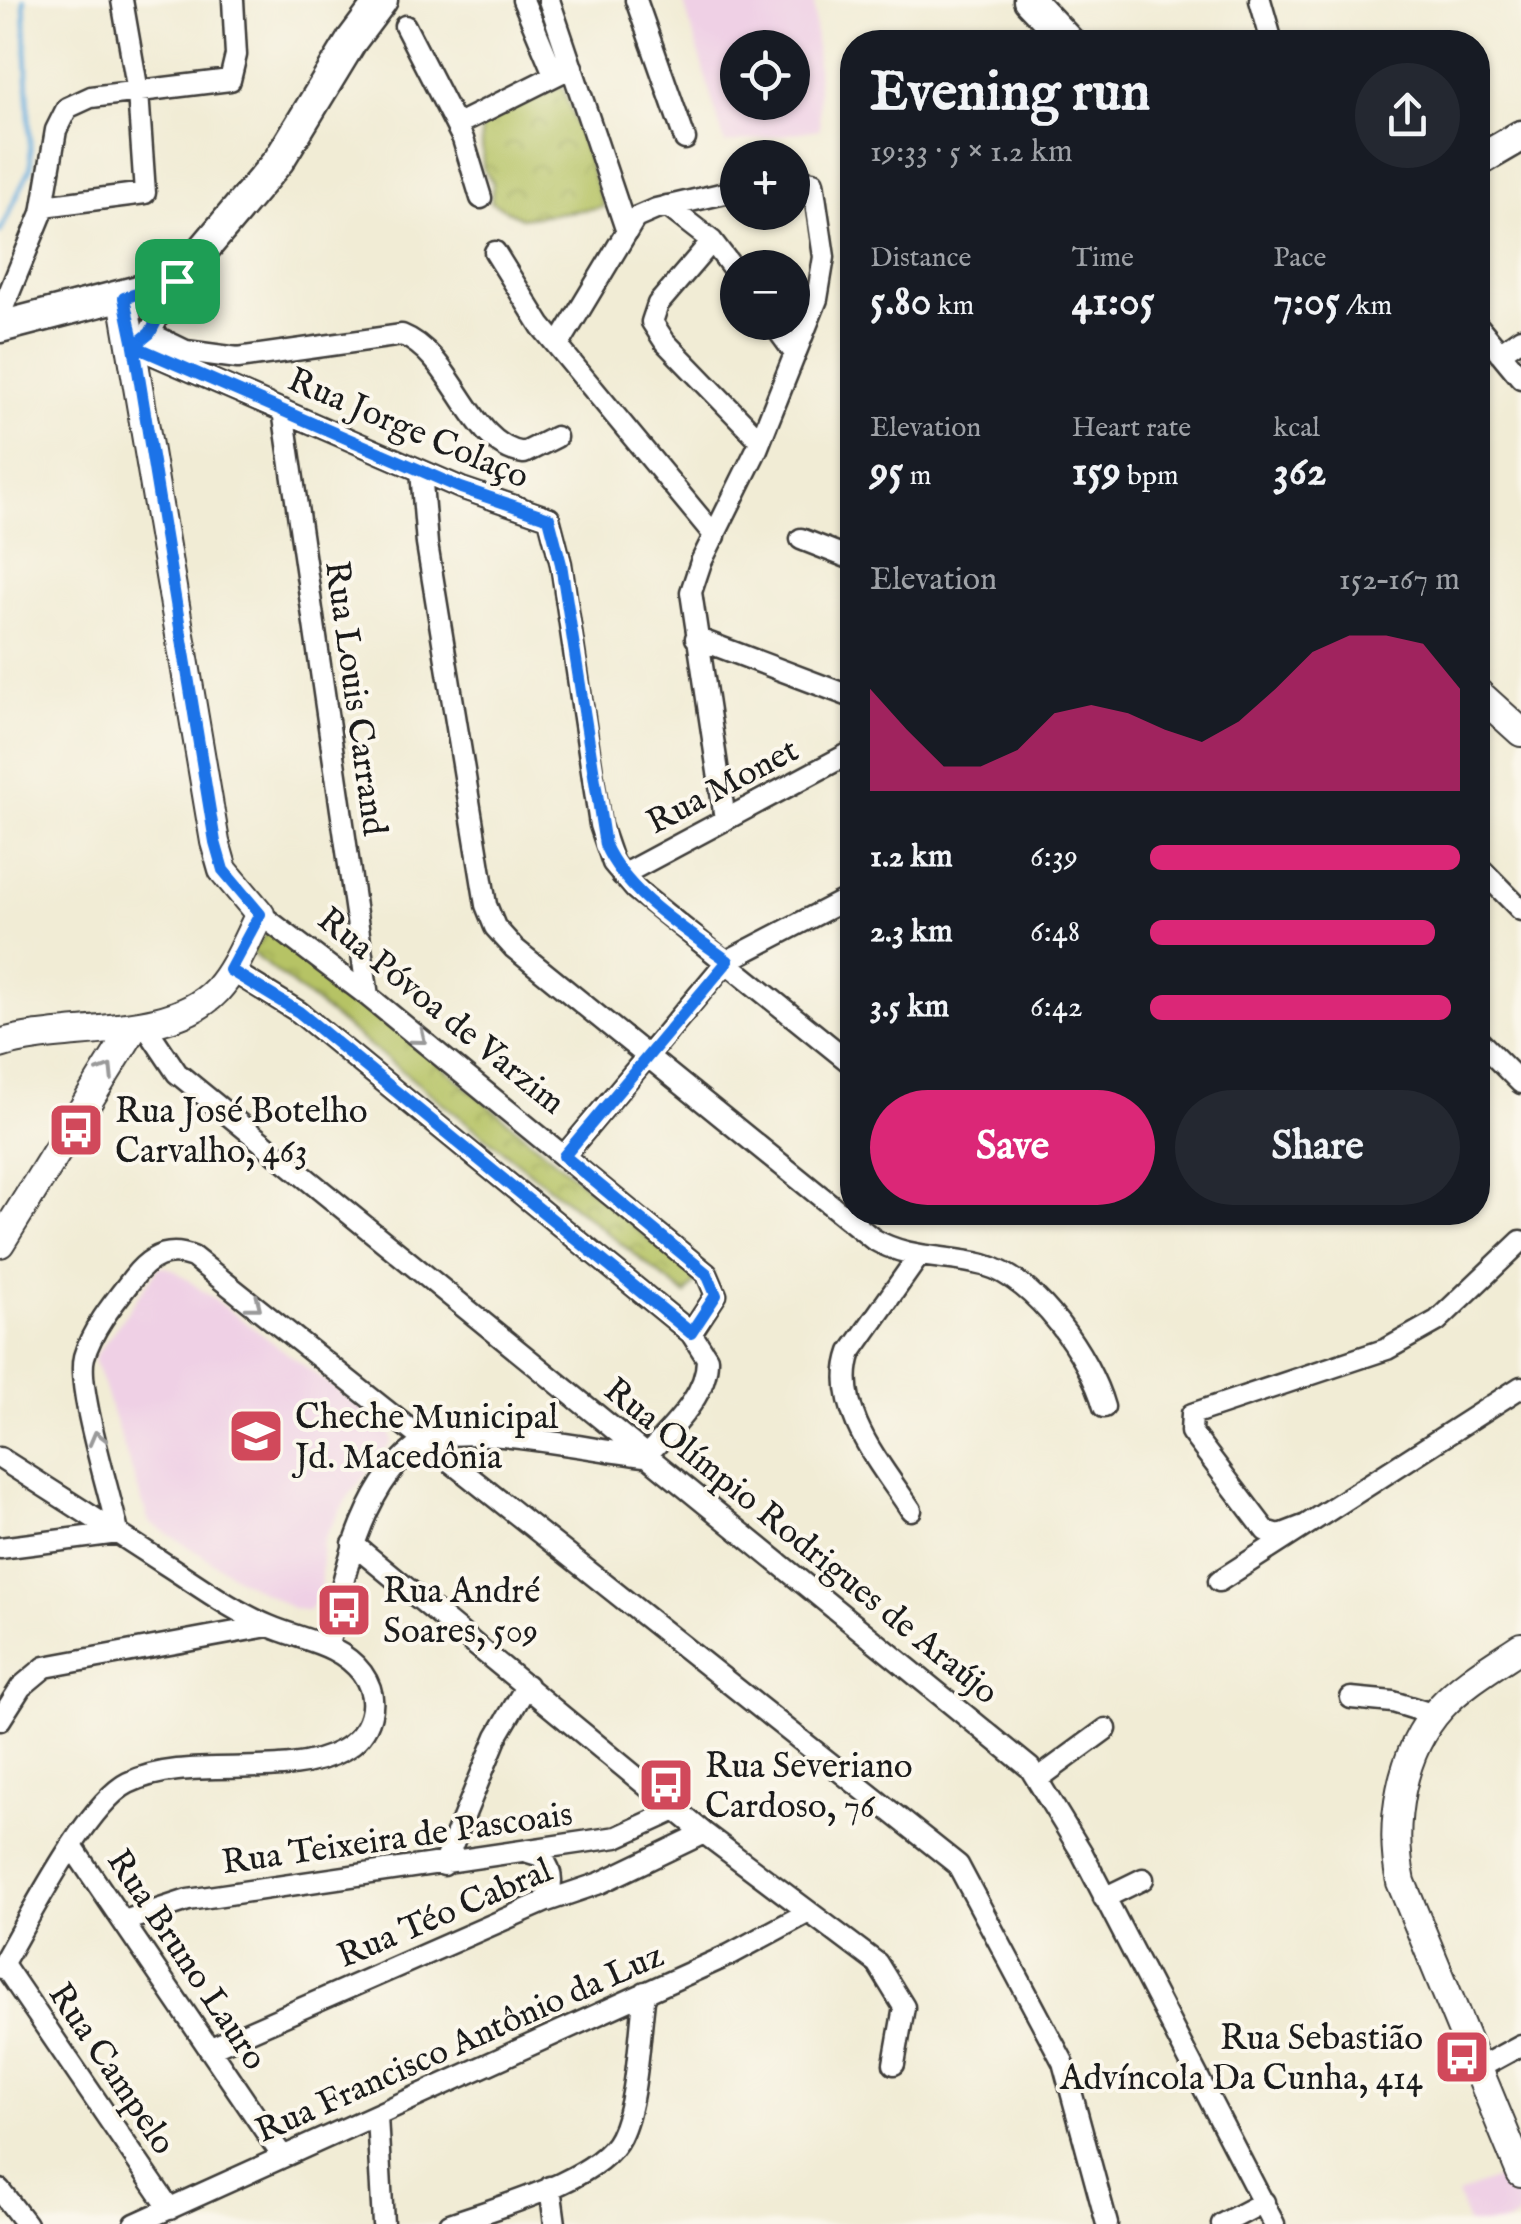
<!DOCTYPE html>
<meta charset="utf-8">
<style>
body{margin:0;font-family:"IM FELL English",serif;background:#242831;color:#f1f3f6;height:100vh;display:flex;flex-direction:column;font-size:38px;white-space:nowrap}
*{box-sizing:border-box;margin:0}
p{font-size:32px;color:#9ea1a6}
.icon{flex:none;width:55px;height:55px;fill:none;stroke:currentColor;stroke-width:2;stroke-linecap:round;stroke-linejoin:round}
.map{position:relative;flex:1;overflow:hidden}
.sheet{position:absolute;left:840px;top:30px;width:650px;height:1195px;display:flex;flex-direction:column;background:#171b24;border-radius:40px;box-shadow:0 2px 8px #0004}
.sheet>*{flex:none}
.buttons{position:absolute;left:720px;top:30px;display:grid;gap:20px}
.buttons a{display:grid;place-items:center;width:90px;height:90px;border-radius:50%;background:#171b24;box-shadow:0 2px 8px #0004;font-size:50px}
.pin{position:absolute;display:grid;place-items:center;width:85px;height:85px;color:#fff;margin:-42px;border-radius:20px;box-shadow:0 5px 15px #0006}
.round{display:grid;place-items:center;flex:none;width:105px;height:105px;border-radius:52px;background:#242831}
.head{display:flex;align-items:center;justify-content:space-between;height:170px;padding:0 30px}
h1{font-size:55px;font-weight:800;line-height:75px}
.figures{display:grid;grid-template-columns:repeat(3,1fr);gap:15px;height:170px;padding:10px 30px}
.figures div{display:grid;align-content:center}
.figures b{font-size:42px;font-weight:800}
.figures small{font-size:28px;font-weight:400}
.figures p{font-size:28px}
.chart{height:280px;padding:20px 30px}
.chart p{display:flex;justify-content:space-between}
.chart svg{width:100%;height:180px;margin-top:10px;fill:#db2777;opacity:.7}
.action{display:flex;gap:20px;margin-top:auto;padding:20px 30px}
.action a{flex:1;height:115px;border-radius:60px;background:#db2777;color:#fff;font-size:40px;font-weight:800;line-height:115px;text-align:center}
.action a+a{background:#242831;color:#f1f3f6}
ul{padding:0 30px;list-style:none;font-size:32px}
li{display:grid;grid-template-columns:160px 120px 1fr;align-items:center;height:75px}
li i{height:25px;border-radius:12px;background:#db2777}
.map>svg:first-child{display:block}
.built{fill:#efd0e5;fill-rule:evenodd}
.park{fill:url(#park-crowns);stroke:#697040;stroke-width:2.5}
.lines{fill:none;stroke-linecap:round;stroke-linejoin:round}
.stream{stroke:#66acdc;stroke-width:5}
.street-casing{stroke:#3c3b38;stroke-width:25}
.secondary-casing{stroke:#3c3b38;stroke-width:32}
.primary-casing{stroke:#3c3b38;stroke-width:35}
.street{stroke:#fff;stroke-width:20}
.secondary{stroke:#fff;stroke-width:28}
.primary{stroke:#fff;stroke-width:30}
.oneway{stroke:#999}
.route-casing{stroke:#fff;stroke-width:20}
.route{stroke:#1a73e8;stroke-width:12}
.labels{text-anchor:middle;stroke-width:8;stroke-linejoin:round;paint-order:stroke}
.street-label{font-size:35px;fill:#1c1c1c;stroke:#fbf7ec}
.poi-label{font-size:35px;fill:#1c1c1c;stroke:#fbf7ec;text-anchor:start}
</style>
<div class="map">
<svg width="1521" height="2224" viewBox="0 0 1521 2224">
<defs>
<pattern id="park-crowns" width="20" height="18" patternUnits="userSpaceOnUse" patternTransform="scale(2.5)"><rect width="20" height="18" fill="#b6c365"/><path d="M2 6a3 3 0 1 1 6 0M12 15a3 3 0 1 1 6 0" fill="none" stroke="#9ca757"/></pattern>
</defs>
<rect width="100%" height="100%" fill="#fbf7ec"/>
<filter id="ink" filterUnits="userSpaceOnUse"><feTurbulence type="fractalNoise" baseFrequency=".01" numOctaves="2"/><feDisplacementMap in="SourceGraphic" scale="20" xChannelSelector="R" yChannelSelector="G"/><feConvolveMatrix kernelMatrix="1 2 1 2 8 2 1 2 1" color-interpolation-filters="sRGB"/></filter>
<filter id="wash" filterUnits="userSpaceOnUse"><feTurbulence type="fractalNoise" baseFrequency=".0048" numOctaves="4" result="noise"/><feDisplacementMap in="SourceGraphic" scale="40" xChannelSelector="R" yChannelSelector="G"/><feGaussianBlur stdDeviation="2.25" result="paint"/><feColorMatrix in="noise" values="0 0 0 0 0 0 0 0 0 0 0 0 0 0 0 0 0 1.4 0 .05"/><feComposite in="paint" operator="in"/></filter>
<g filter="url(#wash)">
<rect width="100%" height="100%" fill="#f1ecd5"/>
<!-- built -->
<path class="built" d="M683 0H814L820 129 725 144ZM738 48H792V102H738Z
M160 1266 173 1269 390 1429 392 1442 348 1497 323 1540 320 1595 308 1611 292 1608 241 1580 149 1522 94 1358Z
M1507 2175 1521 2202V2216L1503 2224H1468L1457 2194Z"/>
<!-- park -->
<path class="park" d="M562 85 604 207 521 218 491 202 493 183 483 168 481 125Z
M273 925 697 1279 686 1295 251 952Z"/>
<g class="lines">
<!-- stream -->
<path class="stream" d="M0 232 31 166 24 0"/>
</g>
</g>
<g filter="url(#ink)">
<g class="lines">
<!-- street casing -->
<g class="street-casing">
<path id="street" d="M523 0 554 74
M549 0 626 229
M636 0 685 139
M1260 0 1272 42
M405 26 463 139 481 198
M456 125 572 67
M44 206 145 193 138 92 122 0
M667 206 712 241 738 275
M712 241 658 304 652 322 665 342 759 439
M495 252 541 326 715 536
M177 281 149 333 134 346 461 488 549 518 561 564 600 825 613 863 635 889 852 1064
M0 315 42 213 56 130 67 108 91 97 230 80 236 55 233 0
M772 322 794 352
M1478 326 1521 378
M149 333 186 351 238 358 402 335C455 356 469 446 524 453L556 437
M558 346 635 218 656 209 738 190
M1500 353 1521 338
M283 410 368 996
M421 471 427 544 486 905 495 927 514 948 873 1239C909 1260 946 1255 984 1265 1036 1279 1090 1357 1104 1407
M801 539 852 559
M696 638 852 697
M725 819 691 592 701 562 757 449 817 299 824 257 813 182 792 179
M1478 866 1521 910
M622 875 852 752
M260 914 368 996 707 1274 716 1295 691 1333
M231 970 299 1012 691 1333 707 1358C708 1396 670 1429 646 1456
M144 1024 177 1073 1030 1768 1082 1853 1274 2224
M1478 1040 1521 1083
M564 1156 727 961 852 896
M0 1458C55 1493 110 1528 165 1564 198 1585 233 1611 269 1626 301 1640 339 1643 362 1673 382 1701 371 1734 343 1750 284 1783 188 1753 128 1783 86 1804 26 1924 0 1968
M911 1510C882 1466 831 1408 851 1352L918 1257
M1306 1525 1280 1535 1266 1531 1191 1432 1192 1414 1387 1349 1437 1321 1521 1241
M353 1544 704 1833 877 1963 904 2007 894 2064
M0 1548 118 1533C111 1496 76 1388 84 1357 92 1329 115 1301 133 1278 149 1257 168 1247 193 1257L958 1865 1063 2062 1107 2224
M1219 1581 1521 1387
M328 1646C343 1582 361 1479 424 1442 461 1420 599 1452 646 1456
M1351 1698 1393 1702 1435 1715
M0 1720 21 1687 45 1667 268 1626
M1039 1778 1106 1729
M73 1848 283 2157
M528 1852 541 1856C554 1872 554 1886 544 1902
M444 1865 497 1736 527 1685
M1104 1898 1143 1879
M124 1921 188 1900 617 1837 676 1810
M3 1964 170 2209
M209 2049 544 1902 600 1883 704 1833
M1477 2069 1521 2045
M377 2116 383 2224
M550 2187 555 2224
M0 2190 26 2224
M135 2224 729 1955 807 1913
M450 2224C494 2208 599 2181 620 2137 638 2101 639 2034 645 1992
M1222 2224 1264 2202"/>
</g>
<!-- secondary casing -->
<g class="secondary-casing">
<path id="secondary" d="M1478 693 1521 732
M0 1044C62 1024 170 1041 217 990 236 969 247 939 260 914L223 870 215 842 123 298
M0 1243 134 1027
M1521 1647C1494 1665 1463 1683 1441 1707 1400 1752 1389 1825 1401 1882L1521 2173"/>
</g>
<!-- primary casing -->
<g class="primary-casing">
<path id="primary" d="M1029 0 1069 42
M1478 161 1521 136
M0 327 177 281 279 160 352 40 382 0"/>
</g>
<!-- street -->
<use href="#street" class="street"/>
<!-- secondary -->
<use href="#secondary" class="secondary"/>
<!-- primary -->
<use href="#primary" class="primary"/>
</g>
<!-- one-way arrows -->
<defs><path id="oneway-chevron" d="M-2-3.5L2.5 0L-2 3.5" fill="none" stroke-width="1.6" stroke-linecap="round" stroke-linejoin="round" transform="scale(2.5)"/></defs>
<g class="oneway">
<use href="#oneway-chevron" transform="translate(420 1038) rotate(39)"/>
<use href="#oneway-chevron" transform="translate(107 1071) rotate(-58)"/>
<use href="#oneway-chevron" transform="translate(255 1305) rotate(38)"/>
<use href="#oneway-chevron" transform="translate(97 1438) rotate(-105)"/>
</g>
</g>
<g class="lines" filter="url(#ink)">
<!-- route casing -->
<g class="route-casing">
<path id="route" d="M177 281 150 333 134 346 215 842 223 870 260 914 230 970 299 1012 691 1333 716 1295 707 1274 564 1156 728 961C684 928 628 896 605 845L561 564 549 518 461 488 134 346 124 298 177 281"/>
</g>
<!-- route -->
<use href="#route" class="route"/>
</g>
<!-- icons -->
<defs>
<g id="bus-square" transform="scale(2.875)"><rect x="-9" y="-9" width="18" height="18" rx="4" fill="#d1495b" stroke="#fbf7ec"/><path d="M-5-6H5V4H4V6H2V4H-2V6H-4V4H-5ZM-3.5-4V0h7V-4ZM-3.5 1.2v1.5H-2V1.2ZM2 1.2v1.5H3.5V1.2Z" fill="#fff"/></g>
<g id="school-square" transform="scale(2.875)"><rect x="-9" y="-9" width="18" height="18" rx="4" fill="#d1495b" stroke="#fbf7ec"/><path d="M0-5L7-2L0 1L-7-2ZM-4 1L0 2.5L4 1V4Q0 6-4 4Z" fill="#fff"/></g>
</defs>
<g fill-rule="evenodd">
<use href="#bus-square" x="76" y="1130"/>
<use href="#school-square" x="256" y="1436"/>
<use href="#bus-square" x="344" y="1610"/>
<use href="#bus-square" x="666" y="1785"/>
<use href="#bus-square" x="1462" y="2057"/>
</g>
<g class="labels">
<!-- street labels -->
<g class="street-label">
<text transform="translate(409 427) rotate(23)" y="12">Rua Jorge Colaço</text>
<text transform="translate(357 698) rotate(82)" y="12">Rua Louis Carrand</text>
<text transform="translate(722 785) rotate(-28)" y="12">Rua Monet</text>
<text transform="translate(442 1010) rotate(39)" y="12">Rua Póvoa de Varzim</text>
<text transform="translate(802 1540) rotate(39)" y="12">Rua Olímpio Rodrigues de Araújo</text>
<text transform="translate(397 1837) rotate(-8)" y="12">Rua Teixeira de Pascoais</text>
<text transform="translate(444 1912) rotate(-23)" y="12">Rua Téo Cabral</text>
<text transform="translate(188 1959) rotate(56)" y="12">Rua Bruno Lauro</text>
<text transform="translate(459 2042) rotate(-24)" y="12">Rua Francisco Antônio da Luz</text>
<text transform="translate(113 2068) rotate(56)" y="12">Rua Campelo</text>
</g>
<!-- poi labels -->
<g class="poi-label">
<text x="115" y="1122">Rua José Botelho<tspan x="115" dy="40">Carvalho, 463</tspan></text>
<text x="295" y="1428">Cheche Municipal<tspan x="295" dy="40">Jd. Macedônia</tspan></text>
<text x="383" y="1602">Rua André<tspan x="383" dy="40">Soares, 509</tspan></text>
<text x="705" y="1777">Rua Severiano<tspan x="705" dy="40">Cardoso, 76</tspan></text>
<text x="1423" y="2049" text-anchor="end">Rua Sebastião<tspan x="1423" dy="40">Advíncola Da Cunha, 414</tspan></text>
</g>
</g>
</svg>
<div class="buttons">
<a><svg class="icon" aria-label="locate" viewBox="0 0 24 24"><circle cx="12" cy="12" r="6"/><path d="M12 2v4M12 18v4M2 12h4M18 12h4"/></svg></a>
<a>+</a>
<a>−</a>
</div>
<div class="pin" style="left:177px;top:281px;background:#1e9e55"><svg class="icon" aria-label="arrive" viewBox="0 0 24 24"><path d="M6 21V4h12l-3 4 3 4H6"/></svg></div>
<section class="sheet">
<div class="head"><div><h1>Evening run</h1><p>19:33 · 5 × 1.2 km</p></div><a class="round"><svg class="icon" aria-label="share" viewBox="0 0 24 24"><path d="M12 15V3M7 8l5-5 5 5M5 13v7h14v-7"/></svg></a></div>
<div class="figures">
<div><p>Distance</p><b>5.80<small> km</small></b></div>
<div><p>Time</p><b>41:05</b></div>
<div><p>Pace</p><b>7:05<small> /km</small></b></div>
</div>
<div class="figures">
<div><p>Elevation</p><b>95<small> m</small></b></div>
<div><p>Heart rate</p><b>159<small> bpm</small></b></div>
<div><p>kcal</p><b>362</b></div>
</div>
<div class="chart"><p><span>Elevation</span>152–167 m</p>
<svg viewBox="0 0 160 44" preserveAspectRatio="none"><path d="M0 44V19L10 29L20 38L30 38L40 34L50 25L60 23L70 25L80 29L90 32L100 27L110 19L120 10L130 6L140 6L150 8L160 19V44z"/></svg>
</div>
<ul>
<li><b>1.2 km</b>6:39<i style="width:100%"></i></li>
<li><b>2.3 km</b>6:48<i style="width:92%"></i></li>
<li><b>3.5 km</b>6:42<i style="width:97%"></i></li>
</ul>
<div class="action"><a>Save</a><a>Share</a></div>
</section>
</div>
